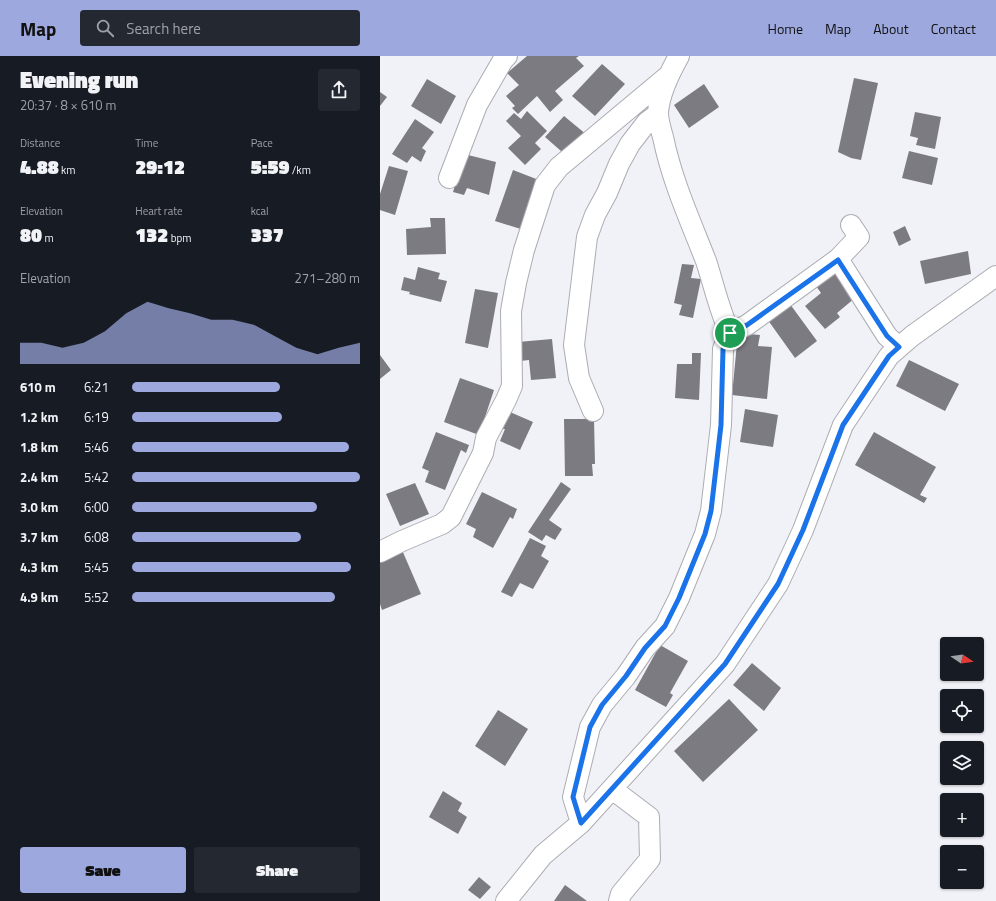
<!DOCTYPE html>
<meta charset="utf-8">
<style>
body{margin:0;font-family:"Titillium Web",sans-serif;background:#242831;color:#f1f3f6;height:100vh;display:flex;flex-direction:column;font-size:15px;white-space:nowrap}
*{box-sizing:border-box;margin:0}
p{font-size:13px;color:#9ea1a6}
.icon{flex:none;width:22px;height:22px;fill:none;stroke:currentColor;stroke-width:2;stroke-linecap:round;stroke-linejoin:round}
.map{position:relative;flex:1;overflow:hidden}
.side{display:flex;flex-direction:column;background:#171b24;width:380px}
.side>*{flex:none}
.needle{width:26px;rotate:103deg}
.fabs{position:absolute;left:560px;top:581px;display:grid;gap:8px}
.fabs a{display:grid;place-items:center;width:44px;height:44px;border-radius:4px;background:#171b24;box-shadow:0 1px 3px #0004;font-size:20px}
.pin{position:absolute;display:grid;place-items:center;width:34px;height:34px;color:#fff;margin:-17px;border:2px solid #fff;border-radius:50%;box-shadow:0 1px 4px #0007}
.round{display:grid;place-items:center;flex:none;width:42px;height:42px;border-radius:4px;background:#242831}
.head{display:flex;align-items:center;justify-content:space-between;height:68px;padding:0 20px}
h1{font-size:22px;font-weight:800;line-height:30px}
.stats{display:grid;grid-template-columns:repeat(3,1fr);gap:6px;height:68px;padding:4px 20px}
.stats div{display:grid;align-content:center}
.stats b{font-size:20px;font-weight:800}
.stats small{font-size:11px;font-weight:400}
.stats p{font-size:11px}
.chart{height:112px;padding:8px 20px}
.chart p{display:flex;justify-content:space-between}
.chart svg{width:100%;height:72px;margin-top:4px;fill:#9da9de;opacity:.7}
.action{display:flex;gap:8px;margin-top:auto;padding:8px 20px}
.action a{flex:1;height:46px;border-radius:4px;background:#9da9de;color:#111;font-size:16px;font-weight:800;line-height:46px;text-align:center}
.action a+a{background:#242831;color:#f1f3f6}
ul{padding:0 20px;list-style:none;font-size:13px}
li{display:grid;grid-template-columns:64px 48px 1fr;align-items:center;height:30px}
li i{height:10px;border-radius:5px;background:#9da9de}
header{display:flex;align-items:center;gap:24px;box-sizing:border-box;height:56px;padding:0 20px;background:#9da9de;color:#111}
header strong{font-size:19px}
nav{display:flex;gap:22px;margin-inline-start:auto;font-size:14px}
.search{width:280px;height:36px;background:#242831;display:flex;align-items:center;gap:10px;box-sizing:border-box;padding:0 14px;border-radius:4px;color:#9ea1a6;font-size:15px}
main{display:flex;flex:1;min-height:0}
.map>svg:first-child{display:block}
.building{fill:#7b7b81}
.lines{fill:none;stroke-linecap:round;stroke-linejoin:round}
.minor-casing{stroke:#acacb3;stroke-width:22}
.minor{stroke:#fff;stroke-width:20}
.route-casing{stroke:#fff;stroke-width:8}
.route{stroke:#1a73e8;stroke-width:5}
</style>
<header>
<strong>Map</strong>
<div class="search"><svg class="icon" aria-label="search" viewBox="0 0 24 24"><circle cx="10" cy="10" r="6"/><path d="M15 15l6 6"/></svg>Search here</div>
<nav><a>Home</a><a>Map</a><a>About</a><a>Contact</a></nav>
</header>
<main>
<section class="side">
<div class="head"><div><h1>Evening run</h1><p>20:37 · 8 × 610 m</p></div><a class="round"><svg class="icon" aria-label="share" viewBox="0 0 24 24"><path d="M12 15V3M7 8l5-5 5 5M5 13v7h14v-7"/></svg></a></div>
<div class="stats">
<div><p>Distance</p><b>4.88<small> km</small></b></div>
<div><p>Time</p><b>29:12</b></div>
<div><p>Pace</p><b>5:59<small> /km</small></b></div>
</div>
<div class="stats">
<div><p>Elevation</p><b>80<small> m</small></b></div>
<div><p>Heart rate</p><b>132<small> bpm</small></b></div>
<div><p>kcal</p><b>337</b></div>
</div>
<div class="chart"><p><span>Elevation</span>271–280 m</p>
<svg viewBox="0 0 160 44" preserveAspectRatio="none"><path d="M0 44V31L10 31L20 34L30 31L40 24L50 13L60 6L70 10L80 13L90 17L100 17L110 20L120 27L130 34L140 38L150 34L160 31V44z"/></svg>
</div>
<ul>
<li><b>610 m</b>6:21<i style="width:65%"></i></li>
<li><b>1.2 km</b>6:19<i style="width:66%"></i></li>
<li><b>1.8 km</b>5:46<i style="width:95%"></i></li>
<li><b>2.4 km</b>5:42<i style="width:100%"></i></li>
<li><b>3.0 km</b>6:00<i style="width:81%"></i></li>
<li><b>3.7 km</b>6:08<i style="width:74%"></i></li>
<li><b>4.3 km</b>5:45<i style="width:96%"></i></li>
<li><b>4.9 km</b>5:52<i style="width:89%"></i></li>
</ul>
<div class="action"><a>Save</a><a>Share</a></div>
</section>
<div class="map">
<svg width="616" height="845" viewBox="0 0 616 845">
<rect width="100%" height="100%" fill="#f1f1f8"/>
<!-- building -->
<path class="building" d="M147 0H199L196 2 204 10 175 35 183 44 170 56 157 40 138 58 132 52 135 50 126 40 139 29 127 17Z
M222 8 245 28 215 60 192 40Z
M474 22 498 27 481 104 471 102 458 96Z
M47 23 76 40 61 68 31 50Z
M324 28 339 51 309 72 294 49Z
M0 36 7 41 0 50Z
M147 55 167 75 155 87 161 93 145 109 128 92 141 80 126 65 134 57 141 63Z
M535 56 561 61 555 93 536 89 538 82 530 80Z
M184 60 207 79 189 102 165 81Z
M35 63 54 76 42 92 46 95 41 106 32 100 27 107 12 98Z
M529 95 558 102 552 129 522 122Z
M84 98 116 106 109 139 87 132 84 139 73 136Z
M9 110 28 115 15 159 0 154V138Z
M133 114 164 126 147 175 115 165Z
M50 162H65L66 198 27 199 26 173 51 171Z
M525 170 531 184 519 190 513 176Z
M588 195 591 218 545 228 540 205Z
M302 208 314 209 311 222 321 223 313 262 299 259 302 249 294 247Z
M38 211 60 217 58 223 67 225 61 246 29 238 30 236 21 234 24 221 35 224Z
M454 215 475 242 457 257 460 261 445 273 425 250 441 237 436 230Z
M95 233 118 237 108 292 85 287Z
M407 244 437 285 415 302 385 260Z
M358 277 380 279 378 290 392 291 387 343 352 339Z
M172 283 176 322 151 324 149 304 140 305 138 286Z
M312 297H321L319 344 295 342 297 308H312Z
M0 299 11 314 0 323Z
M529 304 579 328 565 355 516 330Z
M80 322 114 334 99 379 64 366Z
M365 353 398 359 393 391 360 386Z
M130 356 153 366 140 394 120 385 125 373H122Z
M184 363H214L215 408H212L213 420H185Z
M56 376 89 389 86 397 81 394 65 434 45 426 49 415 42 412Z
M494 376 556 411 540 439 547 442 544 447 475 409Z
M181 426 191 433 169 464 182 473 175 484 166 479 162 485 148 476Z
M35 427 49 458 20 470 6 438Z
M102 436 137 453 133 463 130 461 113 492 93 481 96 473 86 468Z
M150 482 166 490 161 500 169 505 153 533 140 527 132 541 121 536Z
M22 494 41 538 2 554 0 548V503Z
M280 589 308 605 290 637 293 639 286 651 255 634Z
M372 607 401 632 384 655 353 629Z
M349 643 378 674 323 726 294 695Z
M118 654 148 673 125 710 95 690Z
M63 735 82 747 78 755 87 761 78 778 49 761Z
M99 821 111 831 100 843 88 834Z
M185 829 207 845H174Z"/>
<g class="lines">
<!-- minor casing -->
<g class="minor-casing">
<path id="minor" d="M69 122 97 49 123 4 127 0
M458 203 507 280 519 291
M350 277 367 269 458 203 479 181 471 169
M213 355 199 322 194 289 207 181 215 159 227 137 239 108 250 88 267 66 278 58
M0 496 22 485 62 468 71 461 103 397 106 382 126 344 132 330 131 255 136 227 144 194 165 129 179 111 288 20
M232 733 269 761 270 803 241 838 239 845
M201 767 193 741 210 671 222 649 246 620 265 592 285 570 299 542 325 478 331 455 341 369 343 293 350 277C339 254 334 229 326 205 310 164 292 125 283 81 281 74 278 65 278 57 279 38 290 16 299 0
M126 845 163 799 201 767 345 608 398 528 423 474 463 369 509 300 532 280 616 220"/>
</g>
<!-- minor -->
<use href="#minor" class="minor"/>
</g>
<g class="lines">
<!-- route casing -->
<g class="route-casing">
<path id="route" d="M458 204 507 280 519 291 509 300 463 369 423 474 398 528 345 608 201 767 193 741 210 671 222 649 246 620 265 592 285 570 299 542 325 478 331 455 341 369 343 293 350 277 367 269Z"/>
</g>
<!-- route -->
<use href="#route" class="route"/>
</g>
</svg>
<div class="fabs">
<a><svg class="needle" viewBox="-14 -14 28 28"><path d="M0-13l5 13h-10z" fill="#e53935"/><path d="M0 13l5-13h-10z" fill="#9ea1a6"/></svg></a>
<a><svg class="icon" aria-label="locate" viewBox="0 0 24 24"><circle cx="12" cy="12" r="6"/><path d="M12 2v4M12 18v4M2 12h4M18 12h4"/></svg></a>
<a><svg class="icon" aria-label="layers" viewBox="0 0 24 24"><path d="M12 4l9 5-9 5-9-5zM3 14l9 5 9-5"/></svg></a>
<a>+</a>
<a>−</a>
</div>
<div class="pin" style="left:350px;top:277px;background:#1e9e55"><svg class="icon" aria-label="arrive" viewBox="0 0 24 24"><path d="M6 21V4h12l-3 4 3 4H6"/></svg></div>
</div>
</main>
